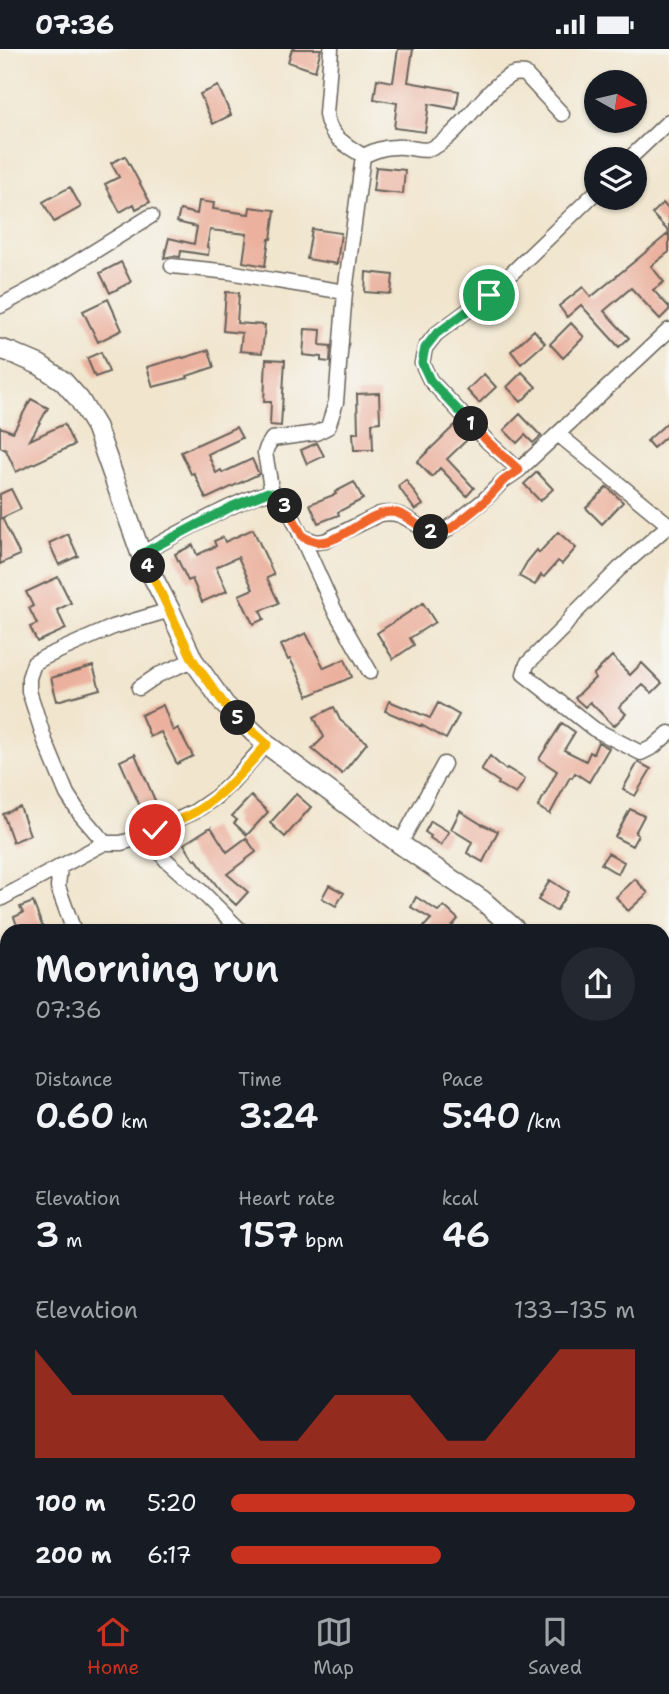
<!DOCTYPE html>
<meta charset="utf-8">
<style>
body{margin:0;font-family:"Shantell Sans",sans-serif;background:#242831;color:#f1f3f6;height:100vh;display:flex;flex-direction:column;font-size:26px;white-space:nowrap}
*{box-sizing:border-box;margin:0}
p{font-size:23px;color:#9ea1a6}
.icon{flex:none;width:38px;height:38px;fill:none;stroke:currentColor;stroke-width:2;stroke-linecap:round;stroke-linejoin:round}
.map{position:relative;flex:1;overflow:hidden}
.details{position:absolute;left:0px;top:875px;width:670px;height:672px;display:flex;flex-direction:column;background:#171b24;border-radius:21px 21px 0 0;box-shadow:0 2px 5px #0004}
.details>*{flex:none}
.needle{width:46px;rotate:98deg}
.buttons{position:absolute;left:584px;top:21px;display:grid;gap:14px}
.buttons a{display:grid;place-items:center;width:63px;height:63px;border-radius:50%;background:#171b24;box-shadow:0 2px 5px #0004;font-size:35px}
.pin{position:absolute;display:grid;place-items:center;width:60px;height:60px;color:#fff;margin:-30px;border:4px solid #fff;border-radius:50%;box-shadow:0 2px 7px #0007}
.km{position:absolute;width:35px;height:35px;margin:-18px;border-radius:50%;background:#222;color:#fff;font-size:19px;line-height:35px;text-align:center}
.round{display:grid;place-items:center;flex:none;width:74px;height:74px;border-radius:37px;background:#242831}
.headline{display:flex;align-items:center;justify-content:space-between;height:119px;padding:0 35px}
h1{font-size:38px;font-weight:600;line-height:52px}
.metrics{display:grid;grid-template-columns:repeat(3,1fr);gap:10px;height:119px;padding:7px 35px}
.metrics div{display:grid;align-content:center}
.metrics b{font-size:35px;font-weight:600}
.metrics small{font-size:19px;font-weight:400}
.metrics p{font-size:19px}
.chart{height:196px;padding:14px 35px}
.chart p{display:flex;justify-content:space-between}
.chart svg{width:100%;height:126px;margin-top:7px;fill:#c8321e;opacity:.7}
ul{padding:0 35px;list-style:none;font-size:23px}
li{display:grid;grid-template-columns:112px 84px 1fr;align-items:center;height:52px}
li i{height:18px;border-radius:9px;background:#c8321e}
.status{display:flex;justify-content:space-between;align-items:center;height:49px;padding:0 35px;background:#171b24;direction:ltr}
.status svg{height:19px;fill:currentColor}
.dock{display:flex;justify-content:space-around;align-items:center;height:98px;border-top:2px solid #363941;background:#171b24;font-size:19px;color:#9ea1a6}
.dock a{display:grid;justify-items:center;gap:4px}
.dock .on{color:#c8321e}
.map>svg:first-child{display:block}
.building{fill:#ebb19e}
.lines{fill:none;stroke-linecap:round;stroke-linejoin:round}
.street-casing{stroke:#67625a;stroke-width:17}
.secondary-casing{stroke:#67625a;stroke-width:22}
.street{stroke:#fff;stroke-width:14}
.secondary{stroke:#fff;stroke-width:19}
.split-1-casing{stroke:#fff;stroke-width:14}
.split-2-casing{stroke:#fff;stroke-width:14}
.split-3-casing{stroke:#fff;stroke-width:14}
.split-4-casing{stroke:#fff;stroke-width:14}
.split-5-casing{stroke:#fff;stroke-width:14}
.split-6-casing{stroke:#fff;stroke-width:14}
.split-1{stroke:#22a559;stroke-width:9}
.split-2{stroke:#f0652b;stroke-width:9}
.split-3{stroke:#f0652b;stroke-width:9}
.split-4{stroke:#22a559;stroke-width:9}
.split-5{stroke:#f5b400;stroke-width:9}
.split-6{stroke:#f5b400;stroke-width:9}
</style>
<div class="status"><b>07:36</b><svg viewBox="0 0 49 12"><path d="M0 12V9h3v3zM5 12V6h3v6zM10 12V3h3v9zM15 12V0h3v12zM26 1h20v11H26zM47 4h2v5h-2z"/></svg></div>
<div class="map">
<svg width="669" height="1547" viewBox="0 0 669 1547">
<rect width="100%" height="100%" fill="#f6f6f2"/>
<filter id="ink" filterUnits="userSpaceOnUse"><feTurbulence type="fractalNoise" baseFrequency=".0143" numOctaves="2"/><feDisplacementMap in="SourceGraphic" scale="14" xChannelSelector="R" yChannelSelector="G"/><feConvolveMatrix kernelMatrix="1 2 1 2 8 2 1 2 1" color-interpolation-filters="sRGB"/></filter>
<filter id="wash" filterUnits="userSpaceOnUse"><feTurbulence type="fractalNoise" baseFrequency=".00686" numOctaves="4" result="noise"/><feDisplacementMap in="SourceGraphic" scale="28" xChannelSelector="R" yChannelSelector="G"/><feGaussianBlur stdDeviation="1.57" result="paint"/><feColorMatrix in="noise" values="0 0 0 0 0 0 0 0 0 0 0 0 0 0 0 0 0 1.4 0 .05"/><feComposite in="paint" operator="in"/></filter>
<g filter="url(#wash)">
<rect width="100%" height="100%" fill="#f1e5cd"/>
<g id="blocks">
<!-- building -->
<path class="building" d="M292 0H321L315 22 288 13Z
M398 0H413L408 33 459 42 456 60 429 55 425 83 394 79 397 54 374 50 377 30 393 33Z
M218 37 231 66 213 75 200 45Z
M125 107 150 153 136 160 134 155 120 163 105 135 119 128 111 114Z
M376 118 405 121 403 145 373 142Z
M70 138 81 158 54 173 43 153Z
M199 152 214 154 213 160 249 165 250 158 275 161 271 190H269L265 217 243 213 247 185 210 181 207 198 209 199 208 206 181 202 180 208 172 207 164 209 169 189 194 195 197 178 177 173 180 161 197 165Z
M663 154 669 161V183L652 165Z
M312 180 341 184 337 215 307 210Z
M669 184V203L651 217 664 233 653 241 669 258V261L660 270 631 239 604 262 629 289 619 298 581 256 567 268 559 257 583 238 591 248Z
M121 213 131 233 110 244 100 224Z
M366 223 393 226 391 245 365 243Z
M226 243 239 244 237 274 265 276 262 304 240 302 242 284 223 282Z
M108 250 122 281 98 293 83 262Z
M571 274 584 288 563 309 550 295Z
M305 280 321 281 320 296 331 297 330 313 321 312V308L303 306Z
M534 281 545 294 521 315 511 302Z
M209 301 214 318 187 327 188 329 153 338 147 318 182 308 183 309Z
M101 303 109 323 95 328 87 309Z
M266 310 285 311 281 377 270 376 271 353H264Z
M522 323 536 338 521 353 507 338Z
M484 325 496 338 479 354 467 341Z
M379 344 380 373 372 374 373 401H354L353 384H358L357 345Z
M31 350 48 359 30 391 64 375 74 396 16 423 6 401 0 398V378L13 383Z
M520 365 541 387 533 394 525 386 517 394 504 381Z
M669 372V385L653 399 647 392Z
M457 374 470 388 447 410 474 439 467 447 440 419 432 428 417 413Z
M236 378 242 389 208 405 216 424 221 421 222 424 252 410 259 425 206 450 194 424 191 425 181 403Z
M317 394 324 407 307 415 301 401Z
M537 423 553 440 540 452 524 435Z
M406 431 423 456 415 461 398 437Z
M354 433 363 450 338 463 339 466 318 474 310 455 336 445 335 443Z
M607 438 623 453 602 475 586 459Z
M11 440 21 460 2 469 20 506 0 515V445Z
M253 480 274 526 267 529 279 554 260 562 264 570 253 575 239 546 253 540 238 508 216 518 227 542 202 553 192 530 188 532 175 505 193 496 197 506 216 497 214 492 223 488 225 493Z
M558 483 576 499 562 515 558 512 544 528 541 526 535 536 519 527 527 513 537 501 539 504Z
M68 485 78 507 59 516 49 494Z
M58 528 71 554 57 561 66 580 37 593 30 578 37 575 29 559 33 557 26 543Z
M423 554 435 573 410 589 414 596 393 610 377 584Z
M306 584 324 619 345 610 352 628 308 647 298 625 290 610 288 611 281 596Z
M612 607 630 626 642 614 662 634 652 644 643 636 619 658 626 665 614 677 590 653 585 658 575 649 595 629 593 626Z
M93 617 100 640 57 652 51 629Z
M389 652 430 669 438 654 459 666 446 690 421 676 420 677 385 662Z
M163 656 173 682 178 679 193 707 177 715 161 683 150 688 141 666Z
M334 658 340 671 367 694 342 725 312 700 324 688 314 668Z
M562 674 575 683 564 701 586 712 590 703 593 705 598 693 609 699 589 733 575 724 572 729 570 728 550 765 538 758 557 722 539 710Z
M135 705 157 756 142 762 120 712Z
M490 707 506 721 507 719 525 730 516 745 498 735 499 733 481 721Z
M638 713 651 720 635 747 623 740Z
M296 745 311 758 285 788 270 774Z
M251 747 268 763 247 786 234 774 237 771 232 767Z
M20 758 30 786 13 793 3 765Z
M630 760 644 767 635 784 638 786 632 797 615 788Z
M460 762 481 775 498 782 483 813 467 804 472 793 451 780Z
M431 772 449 783 441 796 430 789 431 787 425 783Z
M211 778 227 803 246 789 256 803 227 825 248 843 236 856 221 842 196 810 194 811 184 795Z
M608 804 624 813 618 825 601 815Z
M635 830 648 844 628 862 616 848Z
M550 831 568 843 556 862 538 851Z
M329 836 344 844 336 857 322 849Z
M416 848 438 862 444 857 458 870 448 882H420L431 870 411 858Z
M33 853 43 879 35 882H19L14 868 23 864 20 858Z"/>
</g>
</g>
<g filter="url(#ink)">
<use href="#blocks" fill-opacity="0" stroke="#67625a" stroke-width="2"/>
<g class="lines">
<!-- street casing -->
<g class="street-casing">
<path id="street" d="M331 0 326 65C329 88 345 95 363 107
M363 107 345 243 336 353 328 378 316 384 272 390 267 398 265 404 272 444 293 469 334 560 370 623
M363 107C374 102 383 98 395 98 419 96 422 110 446 90 468 72 485 42 509 27 514 24 519 24 525 25L562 65
M629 110 669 72
M597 142 489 246 436 285 425 299 422 314 430 331 488 393 519 421 669 281
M172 217 230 223 272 231 345 243
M0 257 50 230 151 167
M559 386 669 476
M669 476 619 520 573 566 564 578 527 615 524 625 594 680 641 704 653 698 669 684
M303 488 316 493 325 492 380 465C411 459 416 487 444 483L483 452 503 432 519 421
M141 505C163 493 254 441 272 444
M139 639 158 626 193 611
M155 781V789L158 801 166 811 201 842 241 882
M105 794 80 765 67 745 45 692 29 642V629L34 614 45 608 113 578 170 561
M400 795 444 715
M60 817 58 838 74 882
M0 850 95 799 105 794H121L138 789 194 763 216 748 231 734 266 695
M663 933 669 930
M0 966 7 989
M663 1080 669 1073
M0 1122H7
M663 1212 669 1217
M663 1445 669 1440
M283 1540 296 1547
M125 1547 128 1546 147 1547
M223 1547 225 1540
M367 1547 370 1540
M537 1547 546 1540"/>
</g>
<!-- secondary casing -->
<g class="secondary-casing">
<path id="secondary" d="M0 300 10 303 40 316 63 332 79 350 96 378 141 505 170 561 193 611 225 656 266 695 400 795 482 851 517 882
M663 1007 669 1012"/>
</g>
<!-- street -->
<use href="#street" class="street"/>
<!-- secondary -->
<use href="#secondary" class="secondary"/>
</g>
</g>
<g class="lines" filter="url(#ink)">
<!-- split-1 casing -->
<g class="split-1-casing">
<path id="split-1" d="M471 375 430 331 422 314 425 299 436 285 489 246"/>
</g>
<!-- split-2 casing -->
<g class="split-2-casing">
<path id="split-2" d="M431 483H444L453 478 484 453 503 432 519 421 488 393 471 375"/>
</g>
<!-- split-3 casing -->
<g class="split-3-casing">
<path id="split-3" d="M285 457 293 469 303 488C308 490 313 493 319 493 344 493 366 463 392 463 407 464 417 479 431 483"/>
</g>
<!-- split-4 casing -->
<g class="split-4-casing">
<path id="split-4" d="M148 517 141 505 233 457 268 443 272 444 285 457"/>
</g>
<!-- split-5 casing -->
<g class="split-5-casing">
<path id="split-5" d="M148 517 193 611 225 656 238 669"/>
</g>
<!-- split-6 casing -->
<g class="split-6-casing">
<path id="split-6" d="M155 781C168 775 182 770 195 763 223 746 245 720 267 695L238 669"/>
</g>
<!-- split-1 -->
<use href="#split-1" class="split-1"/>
<!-- split-2 -->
<use href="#split-2" class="split-2"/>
<!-- split-3 -->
<use href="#split-3" class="split-3"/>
<!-- split-4 -->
<use href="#split-4" class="split-4"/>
<!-- split-5 -->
<use href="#split-5" class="split-5"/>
<!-- split-6 -->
<use href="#split-6" class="split-6"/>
</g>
</svg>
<div class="buttons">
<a><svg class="needle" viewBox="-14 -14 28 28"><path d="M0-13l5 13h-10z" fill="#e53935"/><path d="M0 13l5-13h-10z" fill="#9ea1a6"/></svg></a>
<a><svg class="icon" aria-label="layers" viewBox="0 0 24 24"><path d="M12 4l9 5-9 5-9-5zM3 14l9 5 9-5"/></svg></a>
</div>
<div class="pin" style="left:489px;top:246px;background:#1e9e55"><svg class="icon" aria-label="arrive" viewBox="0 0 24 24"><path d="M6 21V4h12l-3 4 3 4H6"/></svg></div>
<div class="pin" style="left:155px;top:781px;background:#d93025"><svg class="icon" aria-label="check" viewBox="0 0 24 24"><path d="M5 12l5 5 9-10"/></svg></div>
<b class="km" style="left:471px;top:375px">1</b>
<b class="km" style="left:431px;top:483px">2</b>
<b class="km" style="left:285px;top:457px">3</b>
<b class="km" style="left:148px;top:517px">4</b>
<b class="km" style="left:238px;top:669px">5</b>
<section class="details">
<div class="headline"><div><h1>Morning run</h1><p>07:36</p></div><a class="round"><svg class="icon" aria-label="share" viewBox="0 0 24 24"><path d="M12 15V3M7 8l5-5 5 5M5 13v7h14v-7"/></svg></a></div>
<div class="metrics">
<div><p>Distance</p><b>0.60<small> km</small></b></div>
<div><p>Time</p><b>3:24</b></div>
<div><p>Pace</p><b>5:40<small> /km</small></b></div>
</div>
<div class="metrics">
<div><p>Elevation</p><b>3<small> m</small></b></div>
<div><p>Heart rate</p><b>157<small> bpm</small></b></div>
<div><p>kcal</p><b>46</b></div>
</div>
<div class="chart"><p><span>Elevation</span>133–135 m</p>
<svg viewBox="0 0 160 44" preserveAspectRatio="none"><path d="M0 44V6L10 22L20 22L30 22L40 22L50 22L60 38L70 38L80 22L90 22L100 22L110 38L120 38L130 22L140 6L150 6L160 6V44z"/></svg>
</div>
<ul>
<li><b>100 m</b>5:20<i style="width:100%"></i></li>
<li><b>200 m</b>6:17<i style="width:52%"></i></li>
</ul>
</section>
</div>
<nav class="dock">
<a class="on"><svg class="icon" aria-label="home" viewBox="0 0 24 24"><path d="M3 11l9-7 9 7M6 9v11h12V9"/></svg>Home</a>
<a><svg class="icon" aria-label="map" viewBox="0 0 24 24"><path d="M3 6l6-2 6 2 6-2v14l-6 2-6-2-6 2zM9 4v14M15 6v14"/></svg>Map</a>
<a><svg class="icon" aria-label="saved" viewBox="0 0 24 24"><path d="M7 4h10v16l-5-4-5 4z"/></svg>Saved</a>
</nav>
